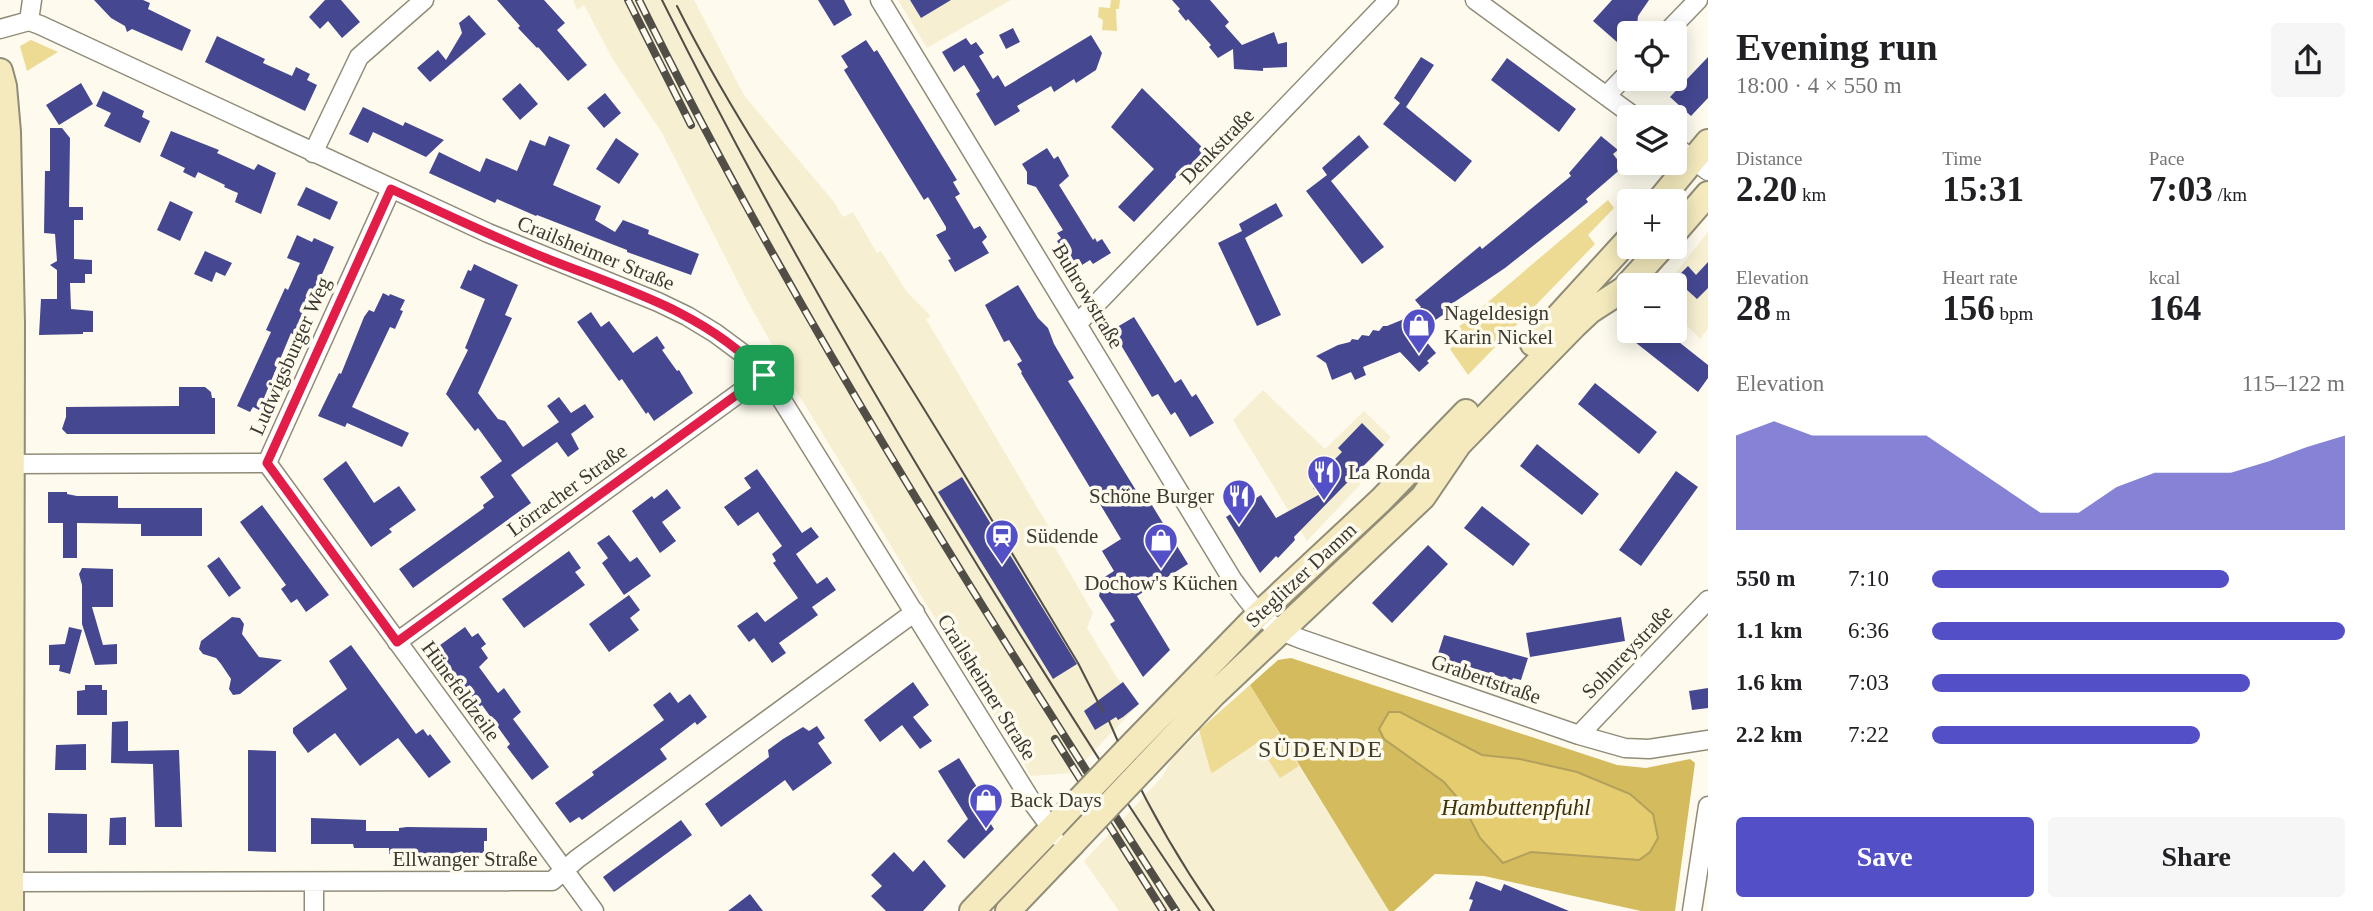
<!DOCTYPE html>
<meta charset="utf-8">
<style>
body{margin:0;font-family:"Times New Roman",serif;background:#f6f6f6;color:#202124;height:100vh;display:flex;flex-direction:column;font-size:26px;white-space:nowrap}
*{box-sizing:border-box;margin:0}
p{font-size:23px;color:#757577}
.icon{flex:none;width:38px;height:38px;fill:none;stroke:currentColor;stroke-width:2;stroke-linecap:round;stroke-linejoin:round}
.map{position:relative;flex:1;overflow:hidden}
.sheet{display:flex;flex-direction:column;background:#fff;width:665px}
.sheet>*{flex:none}
.buttons{position:absolute;left:1617px;top:21px;display:grid;gap:14px}
.buttons a{display:grid;place-items:center;width:70px;height:70px;border-radius:7px;background:#fff;box-shadow:0 4px 18px #0003;font-size:35px}
.pin{position:absolute;display:grid;place-items:center;width:60px;height:60px;color:#fff;margin:-30px;border-radius:14px;box-shadow:0 4px 10px #0006}
.round{display:grid;place-items:center;flex:none;width:74px;height:74px;border-radius:7px;background:#f6f6f6}
.summary{display:flex;align-items:center;justify-content:space-between;height:119px;padding:0 28px}
h1{font-size:38px;font-weight:700;line-height:52px}
.metrics{display:grid;grid-template-columns:repeat(3,1fr);gap:10px;height:119px;padding:7px 28px}
.metrics div{display:grid;align-content:center}
.metrics b{font-size:35px;font-weight:700}
.metrics small{font-size:19px;font-weight:400}
.metrics p{font-size:19px}
.chart{height:196px;padding:14px 28px}
.chart p{display:flex;justify-content:space-between}
.chart svg{width:100%;height:126px;margin-top:7px;fill:#5350c7;opacity:.7}
.button{display:flex;gap:14px;margin-top:auto;padding:14px 28px}
.button a{flex:1;height:80px;border-radius:7px;background:#5350c7;color:#fff;font-size:28px;font-weight:700;line-height:80px;text-align:center}
.button a+a{background:#f6f6f6;color:#202124}
ul{padding:0 28px;list-style:none;font-size:23px}
li{display:grid;grid-template-columns:112px 84px 1fr;align-items:center;height:52px}
li i{height:18px;border-radius:9px;background:#5350c7}
main{display:flex;flex:1;min-height:0}
.map>svg:first-child{display:block}
.built{fill:#f7efd2}
.green{fill:#edda93}
.forest{fill:#d4bb5d;fill-rule:evenodd}
.water{fill:#e5cc6e;stroke:#b2a05c;stroke-width:2}
.building{fill:#454891}
.lines{fill:none;stroke-linecap:round;stroke-linejoin:round}
.minor-casing{stroke:#918c78;stroke-width:21}
.secondary-casing{stroke:#918c78;stroke-width:28}
.minor{stroke:#fff;stroke-width:18}
.secondary{stroke:#f4eabd;stroke-width:24}
.tram{stroke:#504e46;stroke-width:2}
.rail-casing{stroke:#504e46;stroke-width:8}
.rail{stroke:#fefbee;stroke-width:5;stroke-dasharray:16;stroke-linecap:butt}
.secondary-bridge-casing{stroke:#918c78;stroke-width:28;stroke-linecap:butt}
.secondary-bridge{stroke:#f4eabd;stroke-width:24}
.route-casing{stroke:#fff;stroke-width:14}
.route{stroke:#e11d48;stroke-width:9}
.labels{text-anchor:middle;stroke-width:7;stroke-linejoin:round;paint-order:stroke}
.street-label{font-size:21px;fill:#3b3931;stroke:#fefbee}
.poi-label{font-size:21px;fill:#3b3931;stroke:#fefbee;text-anchor:start}
.water-label{font-size:23px;font-style:italic;fill:#3d3308;stroke:#fefbee}
.quarter-label{font-size:24px;letter-spacing:2px;fill:#413c2b;stroke:#fefbee}
</style>
<main>
<div class="map">
<svg width="1708" height="911" viewBox="0 0 1708 911">
<rect width="100%" height="100%" fill="#fefbee"/>
<!-- built -->
<path class="built" d="M573 0H694L744 95 834 202 843 217 853 212 877 253 881 251 907 292 931 316 926 319 1053 534 1049 537 1093 613 1087 628 1118 679 1139 704 1073 773 1031 776 802 400 775 363 780 359 747 300 662 133 612 58 584 5 577 10Z
M898 0H1011L927 48Z
M1708 232V328L1700 339 1675 314V285H1666Z
M1263 390 1325 449 1364 411 1391 437 1370 462 1368 461 1353 476 1361 484 1307 541 1233 420Z
M1250 685 1299 766 1389 911H1119L1084 861 1162 777 1174 756Z"/>
<!-- green -->
<path class="green" d="M1111 0H1120L1119 9H1116L1117 31 1102 30 1103 20 1098 17 1099 7 1110 8Z
M31 40 58 52 27 71 20 46Z
M1608 200 1614 208 1588 235 1595 244 1468 375 1450 349 1461 339 1455 330Z
M1250 685 1299 766 1280 778 1257 743 1212 773 1210 769 1199 730Z"/>
<!-- forest -->
<path class="forest" d="M1291 658 1617 765 1646 768 1690 759 1695 763 1675 911H1641L1484 876 1435 874 1394 911H1389L1250 685 1278 660ZM1400 712 1483 755 1577 772 1629 794 1653 814 1639 860 1530 852 1503 863 1480 838 1462 803 1444 782 1384 739Z"/>
<!-- water -->
<path class="water" d="M1389 712H1400L1482 755 1520 759 1577 772 1630 794 1653 814 1658 838 1650 852 1639 860 1531 852 1503 863 1480 838 1462 803 1444 782 1384 739 1379 729Z"/>
<!-- building -->
<path class="building" d="M94 0H143L150 3 148 9 191 30 182 51 132 29 127 32 125 26 111 18Z
M325 0H341L360 22 342 38 328 21 320 29 309 17Z
M497 0H544L565 23 557 30 587 65 568 81 538 47 537 48 518 28 520 26Z
M818 0H844L852 15 834 26Z
M910 0H951L921 18Z
M1172 0H1210L1229 22 1225 26 1242 45 1274 32 1278 44 1287 42V67L1263 68V71L1234 69 1233 49 1218 58 1209 47 1211 45 1188 19 1186 21 1178 11 1180 9Z
M1612 0H1649L1638 16 1637 25H1630L1617 42 1593 21Z
M469 15 486 34 430 82 417 68 438 50 446 60 462 33 459 23Z
M1013 28 1020 42 1006 49 999 35Z
M1091 35 1102 53 1096 70 1076 83 1074 79 1054 92 1051 86 1017 106 1020 111 995 126 976 94 980 91 964 65 954 72 942 52 966 38 971 45 976 42 984 53 979 56 993 79 998 75 1005 87Z
M217 36 265 59 263 63 292 76 296 67 310 74 307 80 317 85 305 111 205 62Z
M866 40 874 52 877 50 957 180 953 182 960 194 955 197 974 229 980 226 987 237 982 242 989 253 955 272 948 260 951 259 936 235 946 230V227L928 197 924 200 844 70 848 67 841 56Z
M1421 57 1434 65 1406 107 1472 161 1455 182 1383 124 1400 103 1394 98Z
M1708 57V98L1691 116 1670 97Z
M1507 58 1576 109 1559 132 1491 80Z
M81 83 93 104 59 125 46 105Z
M520 83 538 104 520 120 502 99Z
M1142 88 1207 152 1178 175 1134 222 1118 207 1154 169 1111 127Z
M103 91 144 111 142 117 150 121 140 143 104 126 111 113 96 106Z
M605 93 621 113 604 128 587 108Z
M363 107 403 126 405 122 444 140 426 157 373 132 368 143 349 134Z
M50 128H62L70 138 69 207H83V220H74V259L92 260V274H85V283H70L71 309 93 311V332H83V334L39 335 41 299H57V270L50 265 57 261 55 234 44 233 45 171H50Z
M171 131 219 150 217 153 254 170 258 164 276 173 261 214 235 202 238 193 224 187 225 185 198 172 195 178 183 172 185 168 160 156Z
M1359 135 1369 147 1331 181 1384 247 1362 264 1306 191 1327 175 1322 168Z
M549 136 570 145 553 185 601 206 595 220 615 232 623 220 649 230 648 234 699 254 691 275 627 252V250L537 215 536 216 497 199 495 203 429 173 439 152 480 172 486 158 517 171 530 140 545 146Z
M1601 136 1618 150 1613 154 1623 167 1586 199 1588 202 1567 219 1505 268 1447 307 1450 310 1418 332 1436 353 1427 361 1429 363 1419 372 1400 352 1363 367 1366 375 1355 380 1351 372 1332 380 1326 363 1316 356 1338 345 1350 342 1352 339 1358 340 1362 335 1369 336 1373 330 1379 331 1383 326H1387L1409 317 1421 307 1415 300 1480 246 1482 249 1571 176 1569 173Z
M616 138 639 154 619 184 596 169Z
M1047 148 1054 159 1058 156 1069 176 1059 185 1093 240 1095 238 1097 242 1102 239 1111 253 1093 264 1090 260 1082 265 1079 259 1071 263 1057 241 1061 238 1057 233 1063 230 1036 187 1027 184V172L1022 164Z
M306 187 338 202 330 220 297 205Z
M170 201 193 212 180 241 157 230Z
M1276 203 1283 216 1245 238 1281 315 1257 326 1218 243 1242 231 1239 224Z
M297 235 312 242 314 238 334 247 301 322 294 335 291 333 259 410 253 407 250 412 237 406 271 332 266 330 285 288 288 290 300 263 287 258Z
M205 251 232 263 225 276 216 272 212 282 194 274Z
M1708 262V288L1697 299 1675 279 1688 266 1696 275Z
M474 264 518 285 505 315 512 318 478 393 498 419 505 421 523 447 559 422 547 406 559 397 571 413 585 404 594 417 571 434 579 449 568 457 557 442 511 475 531 503 413 588 399 569 484 508 483 505 494 497 480 477 502 461 478 428 475 431 446 394 468 350 465 348 485 299 460 288 468 270 471 271Z
M1018 285 1038 318 1048 328 1054 344 1074 378 1068 381 1098 429 1142 500 1147 497 1188 564 1137 596 1170 650 1143 677 1110 624 1115 621 1099 596 1103 578 1114 571 1102 551 1121 539 1021 373 1022 372 1017 364 1022 361 1009 340 1004 342 985 305Z
M383 293 389 296 390 294 405 300 400 310 403 311 395 329 390 327 352 407 409 433 402 447 347 423 345 427 318 416 339 373 341 374 364 317 369 310 374 312Z
M591 312 601 327 609 321 633 353 657 336 665 348 662 350 677 371 679 370 693 393 654 421 648 412 646 414 622 379 619 381 577 322Z
M1134 317 1175 383 1181 379 1192 397 1196 394 1214 423 1190 437 1175 412 1171 415 1158 394 1152 397 1112 330Z
M1644 331H1665L1708 365V378L1698 392 1635 342Z
M1595 383 1657 432 1639 454 1578 404Z
M179 387H205L211 392 212 398H215V434H67L62 429 66 417V407L179 406Z
M1362 423 1384 445 1294 537 1295 540 1278 558 1276 556 1260 573 1226 517 1261 495 1276 518 1320 494 1313 488 1318 484 1314 480 1342 452 1338 448Z
M1537 444 1599 494 1582 515 1520 466Z
M346 461 374 503 399 486 416 510 389 529 392 532 371 547 323 479Z
M757 469 802 533 811 527 819 537 796 554 817 584 827 577 836 590 812 607 818 615 779 643 786 653 772 663 754 638 749 642 737 626 757 612 765 622 798 598 773 563 776 561 772 554 782 546 758 512 738 526 724 507 751 488 744 478Z
M1676 471 1698 487 1641 566 1619 550Z
M962 477 1077 664 1053 679 938 492Z
M667 489 681 508 662 522 676 541 660 553 632 511 652 496 654 499Z
M48 492H67V494L77 496H118V508H202V536H141V524L77 523V558H63V523H48Z
M262 505 329 595 306 612 297 599 291 603 281 589 286 585 240 522Z
M1482 506 1530 544 1513 566 1464 528Z
M609 535 630 562 637 557 651 576 624 595 602 563 608 558 597 543Z
M1428 545 1448 564 1392 623 1372 603Z
M569 551 581 568 575 572 585 585 524 628 502 599Z
M219 557 241 588 229 597 207 566Z
M82 568 113 569V607H92L103 645 117 644V664L95 665 82 624V585L79 574Z
M629 595 640 610 630 618 639 630 609 652 589 624Z
M232 617 240 618 244 624 242 634 259 657 282 660 240 694 233 695 229 689 231 679 221 664 216 658 203 654 199 649 201 641Z
M1621 617 1625 641 1530 657 1526 633Z
M69 627 82 630 70 674 59 671 60 665H49V645L65 644Z
M465 627 472 637 478 633 486 644 481 648 488 658 479 667 498 693 504 688 521 712 513 719 549 767 532 780 507 747 510 744 482 705 479 707 436 648Z
M1444 635 1528 658 1521 680 1513 678 1512 680 1437 657Z
M351 645 416 734 423 729 428 736 430 734 451 762 429 778 398 738 360 766 335 733 308 753 293 733V728L347 689 329 661Z
M913 682 929 705 913 717 932 741 920 749 902 725 880 742 864 720Z
M1123 682 1139 704 1123 717 1118 720 1116 717 1095 730 1084 711Z
M85 685H102V690H107V715H77V691L85 690Z
M1708 688V708L1692 710 1689 691Z
M670 692 678 703 690 694 707 717 697 725 695 722 660 749 667 759 582 820 579 817 570 823 555 803 594 775 592 772 664 720 653 705Z
M128 721V751L179 750 182 827H155L153 764 111 763 112 722Z
M817 726 825 738 818 743 832 763 793 791 785 780 721 827 705 804 769 757 768 750 783 739 803 727 809 731Z
M86 744V770H55L56 745Z
M248 750 276 751V852L248 851Z
M959 758 985 800 978 804 994 829 964 859 947 841 968 819 938 771Z
M48 813 87 814V853H48Z
M126 817V845H109L110 818Z
M311 818 366 820V831H399V828L407 827 487 828V841H484V853L389 854V848H354L353 844H311Z
M681 820 692 835 614 892 603 877Z
M894 852 913 872 924 860 946 886 923 911H886L871 896 882 886 871 875Z
M1476 881 1501 891 1504 884 1569 911H1469L1473 900 1469 899Z
M750 894 763 911H728Z"/>
<g class="lines">
<!-- minor casing -->
<g class="minor-casing">
<path id="minor" d="M880 0 1232 579C1255 610 1263 625 1301 639L1579 735 1625 748 1649 749 1708 740
M1475 0 1635 117
M29 21 32 0
M0 29 29 21 40 25 488 233 658 302 687 316 715 333 742 353 757 367 780 397 1032 802 1057 836
M1666 33 1698 0
M1606 96 1629 72
M1675 146 1708 171
M313 153 359 57 424 0
M1078 323 1389 0
M267 463 594 911
M267 463 391 189
M12 464 267 463
M397 642 764 375
M1579 735 1708 600
M11 882 552 881 577 859 915 612
M314 882V911
M1692 911 1708 806"/>
</g>
<!-- secondary casing -->
<g class="secondary-casing">
<path id="secondary" d="M0 71 4 86 8 132 12 323 11 911
M1659 201 1708 142
M1675 232 1708 194
M1533 344 1629 239
M1127 750 1258 615 1381 500 1466 412
M1143 769 1214 694 1423 497 1459 444 1574 326 1590 311 1624 289 1662 247
M972 911 1085 794
M1008 911 1072 844"/>
</g>
<!-- minor -->
<use href="#minor" class="minor"/>
<!-- secondary -->
<use href="#secondary" class="secondary"/>
<!-- tram -->
<path class="tram" d="M662 0C771 219 893 431 1023 639 1081 731 1138 822 1200 911
M677 6C729 110 793 204 856 301 933 420 1005 542 1078 663L1103 712
M1109 721C1137 787 1173 852 1214 911"/>
<!-- rail casing -->
<g class="rail-casing">
<path id="rail" d="M628 0 691 125
M639 0C795 317 986 614 1176 911
M1055 739 1163 911"/>
</g>
<!-- rail -->
<use href="#rail" class="rail"/>
<!-- secondary-bridge casing -->
<g class="secondary-bridge-casing">
<path id="secondary-bridge" d="M1085 794 1127 750
M1072 844 1143 769"/>
</g>
<!-- secondary-bridge -->
<use href="#secondary-bridge" class="secondary-bridge"/>
</g>
<g class="lines">
<!-- route casing -->
<g class="route-casing">
<path id="route" d="M391 189C441 212 492 236 543 257 620 288 706 311 764 375L397 642 267 463Z"/>
</g>
<!-- route -->
<use href="#route" class="route"/>
</g>
<!-- icons -->
<defs>
<g id="shop-pin" transform="scale(1.75)"><path d="M0 17L-7.5 6A9.5 9.5 0 1 1 7.5 6Z" fill="#5350c7" stroke="#fefbee"/><path d="M-5-2.5h2.3a2.7 3.5 0 0 1 5.4 0H5L5.5 6h-11ZM-1.5-2.5h3a1.5 2.3 0 0 0-3 0Z" fill="#fff"/></g>
<g id="restaurant-pin" transform="scale(1.75)"><path d="M0 17L-7.5 6A9.5 9.5 0 1 1 7.5 6Z" fill="#5350c7" stroke="#fefbee"/><path d="M-5-6h1v4h1v-4h1v4h1v-4h1v5L-1.5 .5V6h-2V.5L-5-1ZM5-6V6H3V1.5H1.5Q1.5-4 5-6Z" fill="#fff"/></g>
<g id="station-pin" transform="scale(1.75)"><path d="M0 17L-7.5 6A9.5 9.5 0 1 1 7.5 6Z" fill="#5350c7" stroke="#fefbee"/><path d="M-3-6H3Q5-6 5-4V2Q5 4 3 4L4.5 6H3L1.5 4h-3L-3 6H-4.5L-3 4Q-5 4-5 2V-4Q-5-6-3-6ZM-3.5-4v3h7v-3ZM-3.5 1v1.5H-2V1ZM2 1v1.5H3.5V1Z" fill="#fff"/></g>
</defs>
<g fill-rule="evenodd">
<use href="#shop-pin" x="1419" y="325"/>
<use href="#restaurant-pin" x="1324" y="472"/>
<use href="#restaurant-pin" x="1239" y="496"/>
<use href="#station-pin" x="1002" y="536"/>
<use href="#shop-pin" x="1161" y="540"/>
<use href="#shop-pin" x="986" y="800"/>
</g>
<g class="labels">
<!-- street labels -->
<g class="street-label">
<text transform="translate(1217 146) rotate(-46)" y="7">Denkstraße</text>
<text transform="translate(596 253) rotate(22)" y="7">Crailsheimer Straße</text>
<text transform="translate(1088 296) rotate(59)" y="7">Buhrowstraße</text>
<text transform="translate(290 356) rotate(-66)" y="7">Ludwigsburger Weg</text>
<text transform="translate(567 490) rotate(-36)" y="7">Lörracher Straße</text>
<text transform="translate(1301 575) rotate(-43)" y="7">Steglitzer Damm</text>
<text transform="translate(1627 652) rotate(-46)" y="7">Sohnreystraße</text>
<text transform="translate(1486 679) rotate(19)" y="7">Grabertstraße</text>
<text transform="translate(987 687) rotate(58)" y="7">Crailsheimer Straße</text>
<text transform="translate(461 691) rotate(54)" y="7">Hünefeldzeile</text>
<text x="465" y="866">Ellwanger Straße</text>
</g>
<!-- poi labels -->
<g class="poi-label">
<text x="1444" y="320">Nageldesign<tspan x="1444" dy="24">Karin Nickel</tspan></text>
<text x="1348" y="479">La Ronda</text>
<text x="1214" y="503" text-anchor="end">Schöne Burger</text>
<text x="1026" y="543">Südende</text>
<text x="1161" y="590" text-anchor="middle">Dochow's Küchen</text>
<text x="1010" y="807">Back Days</text>
</g>
<!-- water labels -->
<g class="water-label">
<text x="1516" y="815">Hambuttenpfuhl</text>
</g>
<!-- quarter labels -->
<g class="quarter-label">
<text x="1321" y="757">SÜDENDE</text>
</g>
</g>
</svg>
<div class="buttons">
<a><svg class="icon" aria-label="locate" viewBox="0 0 24 24"><circle cx="12" cy="12" r="6"/><path d="M12 2v4M12 18v4M2 12h4M18 12h4"/></svg></a>
<a><svg class="icon" aria-label="layers" viewBox="0 0 24 24"><path d="M12 4l9 5-9 5-9-5zM3 14l9 5 9-5"/></svg></a>
<a>+</a>
<a>−</a>
</div>
<div class="pin" style="left:764px;top:375px;background:#1e9e55"><svg class="icon" aria-label="arrive" viewBox="0 0 24 24"><path d="M6 21V4h12l-3 4 3 4H6"/></svg></div>
</div>
<section class="sheet">
<div class="summary"><div><h1>Evening run</h1><p>18:00 · 4 × 550 m</p></div><a class="round"><svg class="icon" aria-label="share" viewBox="0 0 24 24"><path d="M12 15V3M7 8l5-5 5 5M5 13v7h14v-7"/></svg></a></div>
<div class="metrics">
<div><p>Distance</p><b>2.20<small> km</small></b></div>
<div><p>Time</p><b>15:31</b></div>
<div><p>Pace</p><b>7:03<small> /km</small></b></div>
</div>
<div class="metrics">
<div><p>Elevation</p><b>28<small> m</small></b></div>
<div><p>Heart rate</p><b>156<small> bpm</small></b></div>
<div><p>kcal</p><b>164</b></div>
</div>
<div class="chart"><p><span>Elevation</span>115–122 m</p>
<svg viewBox="0 0 160 44" preserveAspectRatio="none"><path d="M0 44V11L10 6L20 11L30 11L40 11L50 11L60 20L70 29L80 38L90 38L100 29L110 24L120 24L130 24L140 20L150 15L160 11V44z"/></svg>
</div>
<ul>
<li><b>550 m</b>7:10<i style="width:72%"></i></li>
<li><b>1.1 km</b>6:36<i style="width:100%"></i></li>
<li><b>1.6 km</b>7:03<i style="width:77%"></i></li>
<li><b>2.2 km</b>7:22<i style="width:65%"></i></li>
</ul>
<div class="button"><a>Save</a><a>Share</a></div>
</section>
</main>
